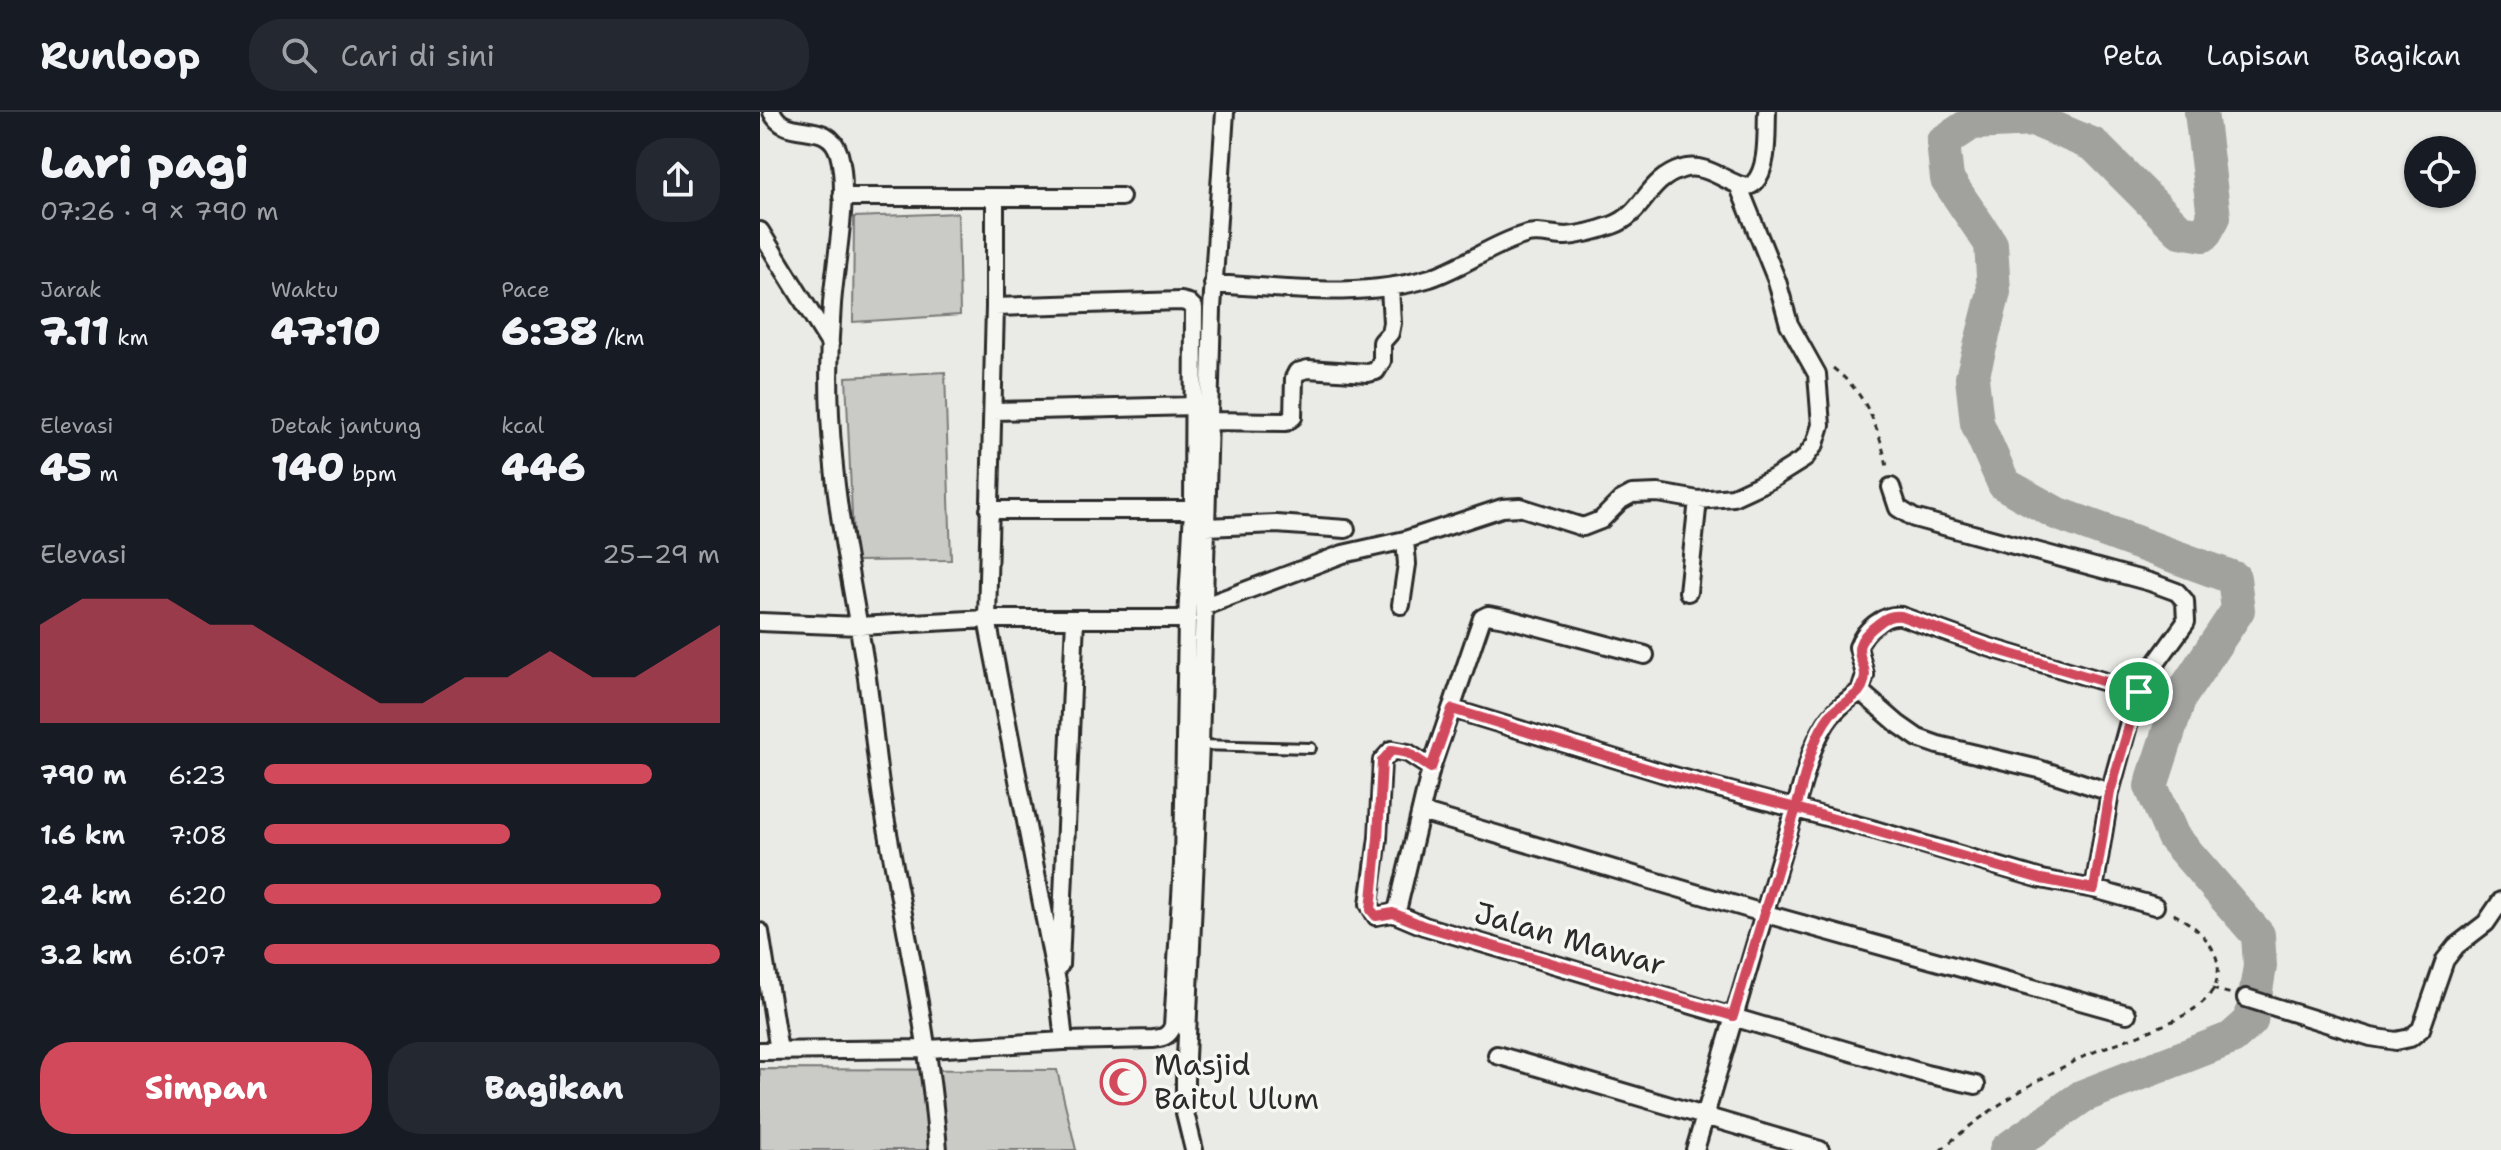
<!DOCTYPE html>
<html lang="id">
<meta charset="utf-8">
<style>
body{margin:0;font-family:"Shantell Sans",sans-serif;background:#242831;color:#f1f3f6;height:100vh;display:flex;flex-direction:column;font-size:30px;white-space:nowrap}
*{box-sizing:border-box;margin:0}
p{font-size:26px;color:#9ea1a6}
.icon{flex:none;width:44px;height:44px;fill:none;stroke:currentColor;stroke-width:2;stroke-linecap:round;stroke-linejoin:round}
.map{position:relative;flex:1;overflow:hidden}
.details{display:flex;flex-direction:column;background:#171b24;width:760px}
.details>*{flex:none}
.controls{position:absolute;left:1644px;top:24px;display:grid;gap:16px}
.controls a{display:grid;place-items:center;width:72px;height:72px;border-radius:50%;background:#171b24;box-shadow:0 2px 6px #0004;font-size:40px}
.pin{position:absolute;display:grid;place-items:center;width:68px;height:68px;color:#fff;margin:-34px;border:4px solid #fff;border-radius:50%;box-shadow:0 2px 8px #0007}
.round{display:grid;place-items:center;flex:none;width:84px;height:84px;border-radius:32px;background:#242831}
.head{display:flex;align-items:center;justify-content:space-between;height:136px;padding:0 40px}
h1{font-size:44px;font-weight:800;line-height:60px}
.metrics{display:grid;grid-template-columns:repeat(3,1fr);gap:12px;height:136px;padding:8px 40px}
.metrics div{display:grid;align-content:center}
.metrics b{font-size:40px;font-weight:800}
.metrics small{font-size:22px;font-weight:400}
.metrics p{font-size:22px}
.chart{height:224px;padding:16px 40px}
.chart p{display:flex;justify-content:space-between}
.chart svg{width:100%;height:144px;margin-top:8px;fill:#d1495b;opacity:.7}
.primary-button{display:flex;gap:16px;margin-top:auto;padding:16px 40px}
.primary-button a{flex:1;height:92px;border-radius:32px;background:#d1495b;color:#fff;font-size:32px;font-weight:800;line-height:92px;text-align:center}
.primary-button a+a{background:#242831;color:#f1f3f6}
ul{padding:0 40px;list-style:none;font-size:26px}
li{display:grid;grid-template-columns:128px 96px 1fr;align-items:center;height:60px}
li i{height:20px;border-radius:10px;background:#d1495b}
header{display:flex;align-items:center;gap:48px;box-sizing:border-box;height:112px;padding:0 40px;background:#171b24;border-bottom:2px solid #363941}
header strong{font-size:38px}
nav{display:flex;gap:44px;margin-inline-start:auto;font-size:28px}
.search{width:560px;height:72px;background:#242831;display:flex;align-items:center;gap:20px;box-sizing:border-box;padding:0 28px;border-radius:32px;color:#9ea1a6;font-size:30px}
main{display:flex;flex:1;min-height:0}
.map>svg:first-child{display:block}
.green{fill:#cacac7;stroke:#7a7a79;stroke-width:2}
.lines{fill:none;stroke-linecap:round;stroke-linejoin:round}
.river{stroke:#a1a19e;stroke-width:34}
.lane-casing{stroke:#2b2b2b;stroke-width:14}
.street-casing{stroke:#2b2b2b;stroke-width:22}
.path{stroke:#2b2b2b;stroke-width:3;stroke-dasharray:6 6;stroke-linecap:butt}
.lane{stroke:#f6f6f2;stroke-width:8}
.street{stroke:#f6f6f2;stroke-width:16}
.route-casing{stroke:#fff;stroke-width:16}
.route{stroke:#d1495b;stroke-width:10}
.labels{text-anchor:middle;stroke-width:7;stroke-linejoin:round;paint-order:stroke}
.street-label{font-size:30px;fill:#2b2b2b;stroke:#f6f6f2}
.poi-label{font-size:30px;fill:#2b2b2b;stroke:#f6f6f2;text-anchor:start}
</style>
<header>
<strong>Runloop</strong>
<div class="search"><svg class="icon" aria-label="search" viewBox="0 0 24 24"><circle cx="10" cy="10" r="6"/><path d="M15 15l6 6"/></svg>Cari di sini</div>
<nav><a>Peta</a><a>Lapisan</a><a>Bagikan</a></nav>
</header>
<main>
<section class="details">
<div class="head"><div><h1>Lari pagi</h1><p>07:26 · 9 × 790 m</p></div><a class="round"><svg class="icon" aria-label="share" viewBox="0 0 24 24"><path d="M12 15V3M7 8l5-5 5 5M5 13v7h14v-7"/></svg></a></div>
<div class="metrics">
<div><p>Jarak</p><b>7.11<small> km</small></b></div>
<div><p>Waktu</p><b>47:10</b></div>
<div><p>Pace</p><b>6:38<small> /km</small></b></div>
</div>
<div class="metrics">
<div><p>Elevasi</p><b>45<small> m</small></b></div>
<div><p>Detak jantung</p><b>140<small> bpm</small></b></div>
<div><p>kcal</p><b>446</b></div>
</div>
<div class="chart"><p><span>Elevasi</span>25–29 m</p>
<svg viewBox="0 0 160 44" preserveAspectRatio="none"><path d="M0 44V14L10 6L20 6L30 6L40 14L50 14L60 22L70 30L80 38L90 38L100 30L110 30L120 22L130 30L140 30L150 22L160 14V44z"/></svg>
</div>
<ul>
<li><b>790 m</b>6:23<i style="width:85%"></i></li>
<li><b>1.6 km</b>7:08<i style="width:54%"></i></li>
<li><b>2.4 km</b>6:20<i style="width:87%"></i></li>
<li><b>3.2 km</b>6:07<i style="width:100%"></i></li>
</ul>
<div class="primary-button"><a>Simpan</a><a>Bagikan</a></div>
</section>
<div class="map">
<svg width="1741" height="1038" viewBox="0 0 1741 1038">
<rect width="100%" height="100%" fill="#eaeae6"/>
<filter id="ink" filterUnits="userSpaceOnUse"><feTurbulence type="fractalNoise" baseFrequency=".0125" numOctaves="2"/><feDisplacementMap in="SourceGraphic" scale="16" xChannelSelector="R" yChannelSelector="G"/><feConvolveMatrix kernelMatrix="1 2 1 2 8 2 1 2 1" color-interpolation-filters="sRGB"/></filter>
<g filter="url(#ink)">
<!-- green -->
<path class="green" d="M198 101 200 203 93 210 94 105Z
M185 260 191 448 94 449 86 265Z
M0 957 297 958 316 1038H0Z"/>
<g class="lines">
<!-- river -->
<path class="river" d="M1246 1038 1323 984 1472 926 1491 909 1500 854 1498 823 1413 725 1391 674 1420 585 1478 498 1474 466 1296 401 1244 372 1217 311 1212 266 1234 180 1231 132 1187 67 1183 30 1212 11 1275 8 1334 33 1420 119 1444 123 1454 105 1441 0"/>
<!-- lane casing -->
<g class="lane-casing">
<path id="lane" d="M440 633 551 636"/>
</g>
<!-- street casing -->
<g class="street-casing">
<path id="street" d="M12 0C26 31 68 4 79 42 90 81 75 150 72 192 68 242 68 294 73 344 79 416 95 487 106 559 114 613 117 667 128 721 147 827 170 931 178 1038
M82 85H361
M235 86V195L227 507 298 875 304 929
M0 119 70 232
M453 172C525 176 601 187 670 166 703 155 731 133 764 123 777 118 792 124 806 124 821 123 839 118 853 113 884 102 886 68 922 57 952 48 979 85 994 71 1009 56 1006 19 1007 0
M233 299 434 294
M448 309 526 310 533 305 534 266 537 260 548 257 608 261 616 259 622 249V230L630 221 632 211 630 175
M1131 375 1138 396 1154 406 1390 470 1417 480 1425 489 1426 510 1386 565 1372 599 1350 680 1334 777
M229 398H433
M446 415 516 412 586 417
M928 480 938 388
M641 493 647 452 645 428
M445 494 583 442 645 428 742 396 760 395 823 415 841 408 861 388 872 382 898 381 938 388 973 385 1012 367 1044 347 1055 332 1061 313 1057 262 1029 212 1017 169 979 75
M0 510 99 514 227 507H427
M1100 579 1138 612 1158 626 1178 633 1279 657 1350 680
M692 597 902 661 1115 718 1281 767 1334 777 1395 794
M671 656 648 641 632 638 622 649 618 726 609 792 616 804 633 801 638 795 671 656 722 506 728 503 745 506 885 543
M661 700 1006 802 1367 902
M633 801 664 814 1166 962 1216 973
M0 820 19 939
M300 853 315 507
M1486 886 1611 925 1636 929 1650 926 1661 917 1685 848 1696 834 1726 811 1741 789
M0 939 168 937 304 929 393 927C403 926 409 924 413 914L423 752 427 507 433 398 434 196 429 191 421 189 235 195
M737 943 1060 1038
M434 1038 425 1001V968L440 633 452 197 465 0
M935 1038 1052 639C1065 608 1073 598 1100 579L1105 563 1098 535C1104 518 1123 502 1141 504L1228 535 1379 580"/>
</g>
<!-- path -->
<path class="path" d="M1073 256C1108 283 1119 317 1128 359
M1452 877 1472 882
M1181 1038C1225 999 1273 969 1325 944 1358 928 1424 912 1447 886 1477 850 1441 814 1409 800"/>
<!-- lane -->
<use href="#lane" class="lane"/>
<!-- street -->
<use href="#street" class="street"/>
</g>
</g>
<g class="lines" filter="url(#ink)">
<!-- route casing -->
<g class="route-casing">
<path id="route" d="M1379 580 1228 535 1141 504C1132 503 1126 505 1119 511 1078 541 1115 549 1102 575 1096 587 1078 593 1070 603 1050 629 1045 666 1036 696L902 661 692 597 671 656 648 641 632 638 622 649 618 726 611 798 616 804 633 801 664 814 973 904 1036 696 1281 767 1334 777 1350 680 1379 580"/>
</g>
<!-- route -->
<use href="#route" class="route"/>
</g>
<!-- icons -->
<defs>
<g id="mosque-ring" transform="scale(2.3)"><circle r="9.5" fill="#f6f6f2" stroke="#d1495b" stroke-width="1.5"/><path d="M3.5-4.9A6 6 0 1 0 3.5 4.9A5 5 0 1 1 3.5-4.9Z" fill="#d1495b"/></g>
</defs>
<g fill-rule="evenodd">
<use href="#mosque-ring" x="363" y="970"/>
</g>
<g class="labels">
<!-- street labels -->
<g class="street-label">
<text transform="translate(810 827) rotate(16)" y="10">Jalan Mawar</text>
</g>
<!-- poi labels -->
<g class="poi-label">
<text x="394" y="963">Masjid<tspan x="394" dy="34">Baitul Ulum</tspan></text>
</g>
</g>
</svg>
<div class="controls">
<a><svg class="icon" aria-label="locate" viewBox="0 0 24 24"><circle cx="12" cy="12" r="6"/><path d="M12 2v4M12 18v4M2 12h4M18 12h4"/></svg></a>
</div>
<div class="pin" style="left:1379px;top:580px;background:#1e9e55"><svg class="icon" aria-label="arrive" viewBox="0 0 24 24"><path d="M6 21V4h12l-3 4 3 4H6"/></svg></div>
</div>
</main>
